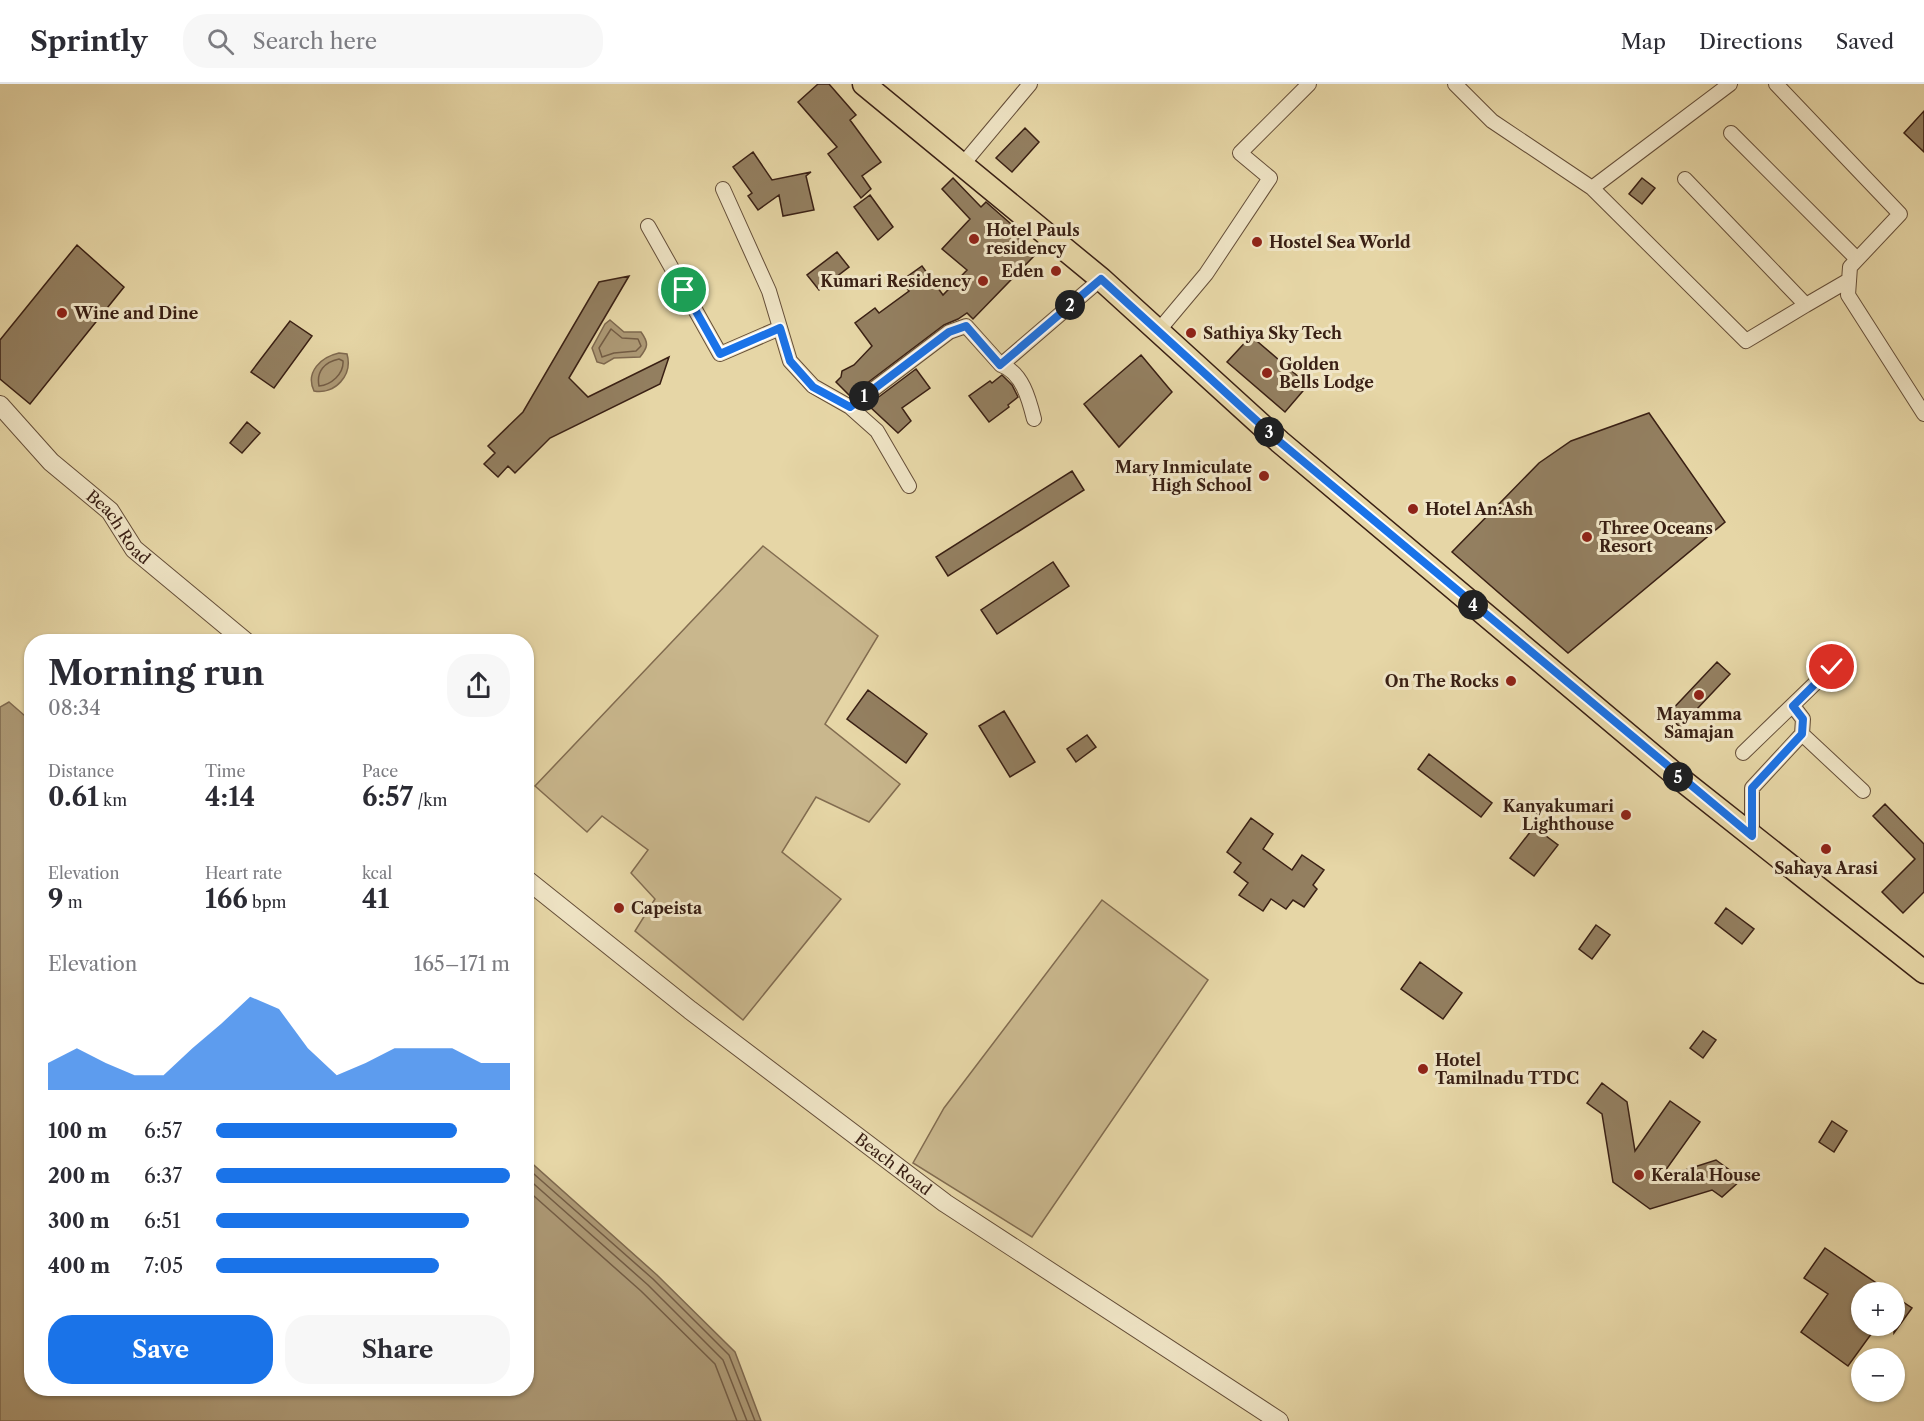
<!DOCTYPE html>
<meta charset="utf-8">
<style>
body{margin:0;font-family:"Libre Caslon Text",serif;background:#f7f7f7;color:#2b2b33;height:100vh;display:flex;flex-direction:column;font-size:22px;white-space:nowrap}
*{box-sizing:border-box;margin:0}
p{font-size:20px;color:#7c7c81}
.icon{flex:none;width:33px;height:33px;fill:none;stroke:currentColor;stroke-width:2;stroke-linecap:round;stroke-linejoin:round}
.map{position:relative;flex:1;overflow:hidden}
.details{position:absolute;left:24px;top:550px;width:510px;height:762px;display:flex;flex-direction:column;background:#fff;border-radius:24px;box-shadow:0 2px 4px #0004}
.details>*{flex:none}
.tools{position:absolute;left:1851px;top:1198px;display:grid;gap:12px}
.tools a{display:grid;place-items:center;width:54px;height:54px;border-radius:50%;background:#fff;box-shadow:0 2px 4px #0004;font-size:30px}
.pin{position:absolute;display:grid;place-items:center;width:51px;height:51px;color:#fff;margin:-26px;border:3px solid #fff;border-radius:50%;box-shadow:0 2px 6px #0007}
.km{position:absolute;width:30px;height:30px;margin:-15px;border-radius:50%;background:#222;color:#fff;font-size:16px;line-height:30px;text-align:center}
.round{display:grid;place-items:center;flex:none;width:63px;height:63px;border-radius:24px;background:#f7f7f7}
.summary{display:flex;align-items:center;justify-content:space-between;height:102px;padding:0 24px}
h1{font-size:33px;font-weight:800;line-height:45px}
.metrics{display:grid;grid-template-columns:repeat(3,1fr);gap:9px;height:102px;padding:6px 24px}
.metrics div{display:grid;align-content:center}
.metrics b{font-size:26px;font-weight:800}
.metrics small{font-size:16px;font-weight:400}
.metrics p{font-size:16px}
.chart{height:168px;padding:12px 24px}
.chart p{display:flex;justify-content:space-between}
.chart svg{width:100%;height:108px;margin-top:6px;fill:#1a73e8;opacity:.7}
.cta{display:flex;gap:12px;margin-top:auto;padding:12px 24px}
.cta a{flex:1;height:69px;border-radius:24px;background:#1a73e8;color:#fff;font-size:24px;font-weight:800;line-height:69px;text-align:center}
.cta a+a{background:#f7f7f7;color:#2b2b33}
ul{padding:0 24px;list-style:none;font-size:20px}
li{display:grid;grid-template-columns:96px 72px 1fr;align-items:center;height:45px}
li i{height:15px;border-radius:8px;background:#1a73e8}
header{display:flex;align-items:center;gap:36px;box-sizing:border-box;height:84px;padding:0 30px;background:#fff;border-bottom:2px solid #e1e1e2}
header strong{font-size:28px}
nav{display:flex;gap:33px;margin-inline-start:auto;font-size:21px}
.search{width:420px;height:54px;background:#f7f7f7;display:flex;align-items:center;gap:15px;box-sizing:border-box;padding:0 21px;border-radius:24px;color:#7c7c81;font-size:22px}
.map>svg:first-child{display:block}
.green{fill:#c9b78d;stroke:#826c50;stroke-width:1.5}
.water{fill:#ac9874;stroke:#7e684e;stroke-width:1.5}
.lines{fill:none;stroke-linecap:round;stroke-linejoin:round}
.shore{stroke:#735c44;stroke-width:1.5}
.building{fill:#937f60;stroke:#3a2014;stroke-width:1.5}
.minor-casing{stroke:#654e38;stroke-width:16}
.tertiary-casing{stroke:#654e38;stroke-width:20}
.primary-casing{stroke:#3a2014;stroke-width:25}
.minor{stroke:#efe4c5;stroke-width:14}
.tertiary{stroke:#efe4c5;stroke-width:18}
.primary{stroke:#e6d6a6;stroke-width:22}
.route-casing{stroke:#fff;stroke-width:12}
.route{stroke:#1a73e8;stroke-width:8}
.poi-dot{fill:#8f2418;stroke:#efe4c5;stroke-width:2}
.labels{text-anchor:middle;stroke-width:6;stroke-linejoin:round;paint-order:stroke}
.poi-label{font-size:16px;font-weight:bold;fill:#3a2014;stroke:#efe4c5;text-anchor:start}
.street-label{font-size:16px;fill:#3a2014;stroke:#efe4c5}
</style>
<header>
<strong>Sprintly</strong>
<div class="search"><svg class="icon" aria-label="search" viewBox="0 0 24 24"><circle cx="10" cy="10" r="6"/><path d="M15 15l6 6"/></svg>Search here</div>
<nav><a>Map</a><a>Directions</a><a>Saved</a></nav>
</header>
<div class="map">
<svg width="1924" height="1337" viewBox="0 0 1924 1337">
<rect width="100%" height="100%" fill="#e6d6a6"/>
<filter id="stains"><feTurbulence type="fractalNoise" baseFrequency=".00333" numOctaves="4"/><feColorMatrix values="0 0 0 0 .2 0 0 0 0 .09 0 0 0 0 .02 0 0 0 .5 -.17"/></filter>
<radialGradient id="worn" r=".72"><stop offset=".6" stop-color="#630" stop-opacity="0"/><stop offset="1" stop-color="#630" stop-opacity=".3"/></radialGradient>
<!-- green -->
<path class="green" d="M763 462 878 552 825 640 900 700 869 738 816 713 782 768 841 815 743 936 635 847 655 815 631 789 648 766 602 732 587 748 535 702Z
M1102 816 1208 896 1032 1153 913 1079 944 1024Z"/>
<!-- water -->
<path class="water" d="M610 236 624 248H641C649 259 648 263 640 273L614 274 604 280 597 278 592 264 605 240Z
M339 269 347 270C353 291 335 311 314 307 305 288 321 273 339 269Z
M9 618 32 638V1305H526L527 1075 657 1191 735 1268 761 1337H0V623Z"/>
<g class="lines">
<!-- shore -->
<path class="shore" d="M611 245 622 254 638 255 641 262 636 267 614 269 602 273 599 264Z
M339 275 343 277C344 290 331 301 319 302 316 287 325 278 339 275Z
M526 1083 653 1195 729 1271 755 1337
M526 1093 648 1201 723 1276 747 1337
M526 1105 641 1207 715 1280 737 1337"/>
</g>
<!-- building -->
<path class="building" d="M818 0H829L856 31 850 36 881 78 862 92 871 105 861 114 828 70 837 63 798 18Z
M1924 27V68L1904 49Z
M1025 44 1039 58 1012 88 996 74Z
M753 68 772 96 811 88 806 92 814 126 783 132 779 111 758 126 748 112 752 109 733 83Z
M953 94 981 123 986 118 1011 140 1007 144 1036 170 973 235 967 229 958 235 944 241 850 312 836 298 841 293 842 287 854 281 872 262 855 239 875 224 879 229 909 207 901 197 922 182 943 211 967 186 942 165 970 135 942 105Z
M1642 94 1655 104 1642 120 1629 110Z
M870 111 893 143 878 156 854 123Z
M77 161 124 203 30 320 0 295V256Z
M837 168 849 183 819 206 807 191Z
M629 192 569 294 588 313 669 273 660 300 550 354 515 389 508 382 498 393 484 380 495 369 488 362 523 328 599 198Z
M290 237 312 252 274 304 251 288Z
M1251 252 1308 301 1285 328 1227 278Z
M1141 271 1172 308 1119 363 1084 320Z
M916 285 930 304 902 324 911 337 898 349 868 321Z
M1002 291 1012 301 1018 313 1008 321 1009 323 989 338 969 312 990 297 992 299Z
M1649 329 1725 438 1568 569 1452 468 1539 379 1571 357Z
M247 338 260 349 242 369 230 359Z
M1072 387 1084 406 948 492 936 473Z
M1053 478 1069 502 997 550 981 526Z
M1717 578 1730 590 1680 643 1667 631Z
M868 606 927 650 906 679 847 635Z
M1004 627 1035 678 1010 693 979 642Z
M1087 651 1096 663 1076 678 1067 665Z
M1429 670 1492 719 1481 733 1418 685Z
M1885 720 1924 760V808L1903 829 1882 808 1915 775 1873 732Z
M1251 734 1273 750 1263 765 1292 786 1302 771 1324 786 1313 801 1317 805 1304 823 1293 816 1286 825 1271 815 1263 827 1239 811 1248 799 1234 788 1241 779 1227 768Z
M1534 743 1558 761 1534 792 1510 774Z
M1726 824 1754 845 1742 860 1715 839Z
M1596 841 1610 851 1592 875 1579 865Z
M1420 878 1462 909 1443 935 1401 905Z
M1703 947 1716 956 1703 974 1690 964Z
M1602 999 1627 1018 1635 1067 1670 1017 1700 1038 1660 1094 1716 1076 1742 1095 1722 1113 1712 1106 1650 1125 1613 1098 1602 1030 1587 1019Z
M1832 1037 1847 1047 1834 1068 1819 1058Z
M1825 1164 1891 1209H1862V1242H1877L1848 1282 1801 1248 1828 1210 1804 1194Z
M1894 1212 1912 1224 1894 1249Z"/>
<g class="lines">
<!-- minor casing -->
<g class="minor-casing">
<path id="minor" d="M1455 0 1492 37 1592 104 1730 0
M1776 0 1900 130 1850 183 1848 211 1924 330
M1731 49 1857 175
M963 80 1030 0
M1685 95 1806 221 1849 196
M1592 104 1746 257 1806 221
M723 105 769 207 790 277 813 302 850 323 877 347 909 402
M648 142 720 270 780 244
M1159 246 1206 190 1270 94 1240 69 1309 0
M1001 281C1022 288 1029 315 1034 335
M850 323 949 248 966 242 1001 281 1101 195
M1793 622 1803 635 1802 650
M1743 669 1832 583
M1752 752V704L1802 650 1863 707"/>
</g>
<!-- tertiary casing -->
<g class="tertiary-casing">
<g id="tertiary">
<path id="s1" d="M0 321 51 378 110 427 134 465 246 558"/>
<path id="s2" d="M526 795 690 926 945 1119 1279 1337"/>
</g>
</g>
<!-- primary casing -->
<g class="primary-casing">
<path id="primary" d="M864 0 1101 195 1280 358 1683 697 1924 888"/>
</g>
<!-- minor -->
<use href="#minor" class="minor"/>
<!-- tertiary -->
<use href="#tertiary" class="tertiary"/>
<!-- primary -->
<use href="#primary" class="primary"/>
</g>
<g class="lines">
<!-- route casing -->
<g class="route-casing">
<path id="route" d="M684 206 720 270 780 244 790 277 813 303 850 323 949 248 966 242 1000 281 1101 195 1280 358 1752 752V704L1802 650 1803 635 1793 622 1832 583"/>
</g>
<!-- route -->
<use href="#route" class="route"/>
</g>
<!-- markers -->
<g class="poi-dot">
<circle cx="974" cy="155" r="6"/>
<circle cx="1257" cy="158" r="6"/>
<circle cx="1056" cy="187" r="6"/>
<circle cx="983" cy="197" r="6"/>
<circle cx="62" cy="229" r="6"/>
<circle cx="1191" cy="249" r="6"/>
<circle cx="1267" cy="289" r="6"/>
<circle cx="1264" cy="392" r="6"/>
<circle cx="1413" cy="425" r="6"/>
<circle cx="1587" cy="453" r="6"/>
<circle cx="1511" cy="597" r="6"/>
<circle cx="1699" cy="611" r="6"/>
<circle cx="1626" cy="731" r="6"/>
<circle cx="1826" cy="765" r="6"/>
<circle cx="619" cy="824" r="6"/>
<circle cx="1423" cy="985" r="6"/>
<circle cx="1639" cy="1091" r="6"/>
</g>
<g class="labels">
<!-- poi labels -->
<g class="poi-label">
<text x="986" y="152">Hotel Pauls<tspan x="986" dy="18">residency</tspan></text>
<text x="1269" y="164">Hostel Sea World</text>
<text x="1044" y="193" text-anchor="end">Eden</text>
<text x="971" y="203" text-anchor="end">Kumari Residency</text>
<text x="74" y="235">Wine and Dine</text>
<text x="1203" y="255">Sathiya Sky Tech</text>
<text x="1279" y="286">Golden<tspan x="1279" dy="18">Bells Lodge</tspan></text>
<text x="1252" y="389" text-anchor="end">Mary Inmiculate<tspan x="1252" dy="18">High School</tspan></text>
<text x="1425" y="431">Hotel An:Ash</text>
<text x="1599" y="450">Three Oceans<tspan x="1599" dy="18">Resort</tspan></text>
<text x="1499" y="603" text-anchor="end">On The Rocks</text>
<text x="1699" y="636" text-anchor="middle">Mayamma<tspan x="1699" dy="18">Samajan</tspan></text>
<text x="1614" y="728" text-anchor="end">Kanyakumari<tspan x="1614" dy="18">Lighthouse</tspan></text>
<text x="1826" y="790" text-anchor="middle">Sahaya Arasi</text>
<text x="631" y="830">Capeista</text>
<text x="1435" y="982">Hotel<tspan x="1435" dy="18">Tamilnadu TTDC</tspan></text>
<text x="1651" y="1097">Kerala House</text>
</g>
<!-- street labels -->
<g class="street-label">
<text dy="6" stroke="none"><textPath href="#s1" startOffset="171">Beach Road</textPath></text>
<text dy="6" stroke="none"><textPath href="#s2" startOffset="465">Beach Road</textPath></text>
</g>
</g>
<rect width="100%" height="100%" filter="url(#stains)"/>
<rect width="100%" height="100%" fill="url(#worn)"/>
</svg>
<div class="tools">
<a>+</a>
<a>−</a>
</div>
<div class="pin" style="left:684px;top:206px;background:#1e9e55"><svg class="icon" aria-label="arrive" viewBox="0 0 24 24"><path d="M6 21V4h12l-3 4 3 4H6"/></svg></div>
<div class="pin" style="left:1832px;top:583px;background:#d93025"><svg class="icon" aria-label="check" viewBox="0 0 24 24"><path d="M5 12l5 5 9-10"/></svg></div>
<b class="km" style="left:864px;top:312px">1</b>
<b class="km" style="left:1070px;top:221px">2</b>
<b class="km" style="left:1269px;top:348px">3</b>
<b class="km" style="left:1473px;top:521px">4</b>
<b class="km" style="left:1678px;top:693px">5</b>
<section class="details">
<div class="summary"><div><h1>Morning run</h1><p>08:34</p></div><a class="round"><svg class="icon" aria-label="share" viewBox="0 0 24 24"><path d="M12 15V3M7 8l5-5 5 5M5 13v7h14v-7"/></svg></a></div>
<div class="metrics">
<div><p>Distance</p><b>0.61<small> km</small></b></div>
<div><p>Time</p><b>4:14</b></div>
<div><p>Pace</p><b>6:57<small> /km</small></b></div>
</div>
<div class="metrics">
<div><p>Elevation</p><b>9<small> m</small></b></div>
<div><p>Heart rate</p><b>166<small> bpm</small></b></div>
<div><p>kcal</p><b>41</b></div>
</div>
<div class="chart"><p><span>Elevation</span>165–171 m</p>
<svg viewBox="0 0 160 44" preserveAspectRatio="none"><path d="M0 44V33L10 27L20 33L30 38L40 38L50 27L60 17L70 6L80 11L90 27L100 38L110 33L120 27L130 27L140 27L150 33L160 33V44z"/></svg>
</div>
<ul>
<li><b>100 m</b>6:57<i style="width:82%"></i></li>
<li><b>200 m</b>6:37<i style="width:100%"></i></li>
<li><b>300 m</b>6:51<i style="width:86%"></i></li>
<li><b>400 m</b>7:05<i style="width:76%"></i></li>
</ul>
<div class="cta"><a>Save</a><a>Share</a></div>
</section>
</div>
